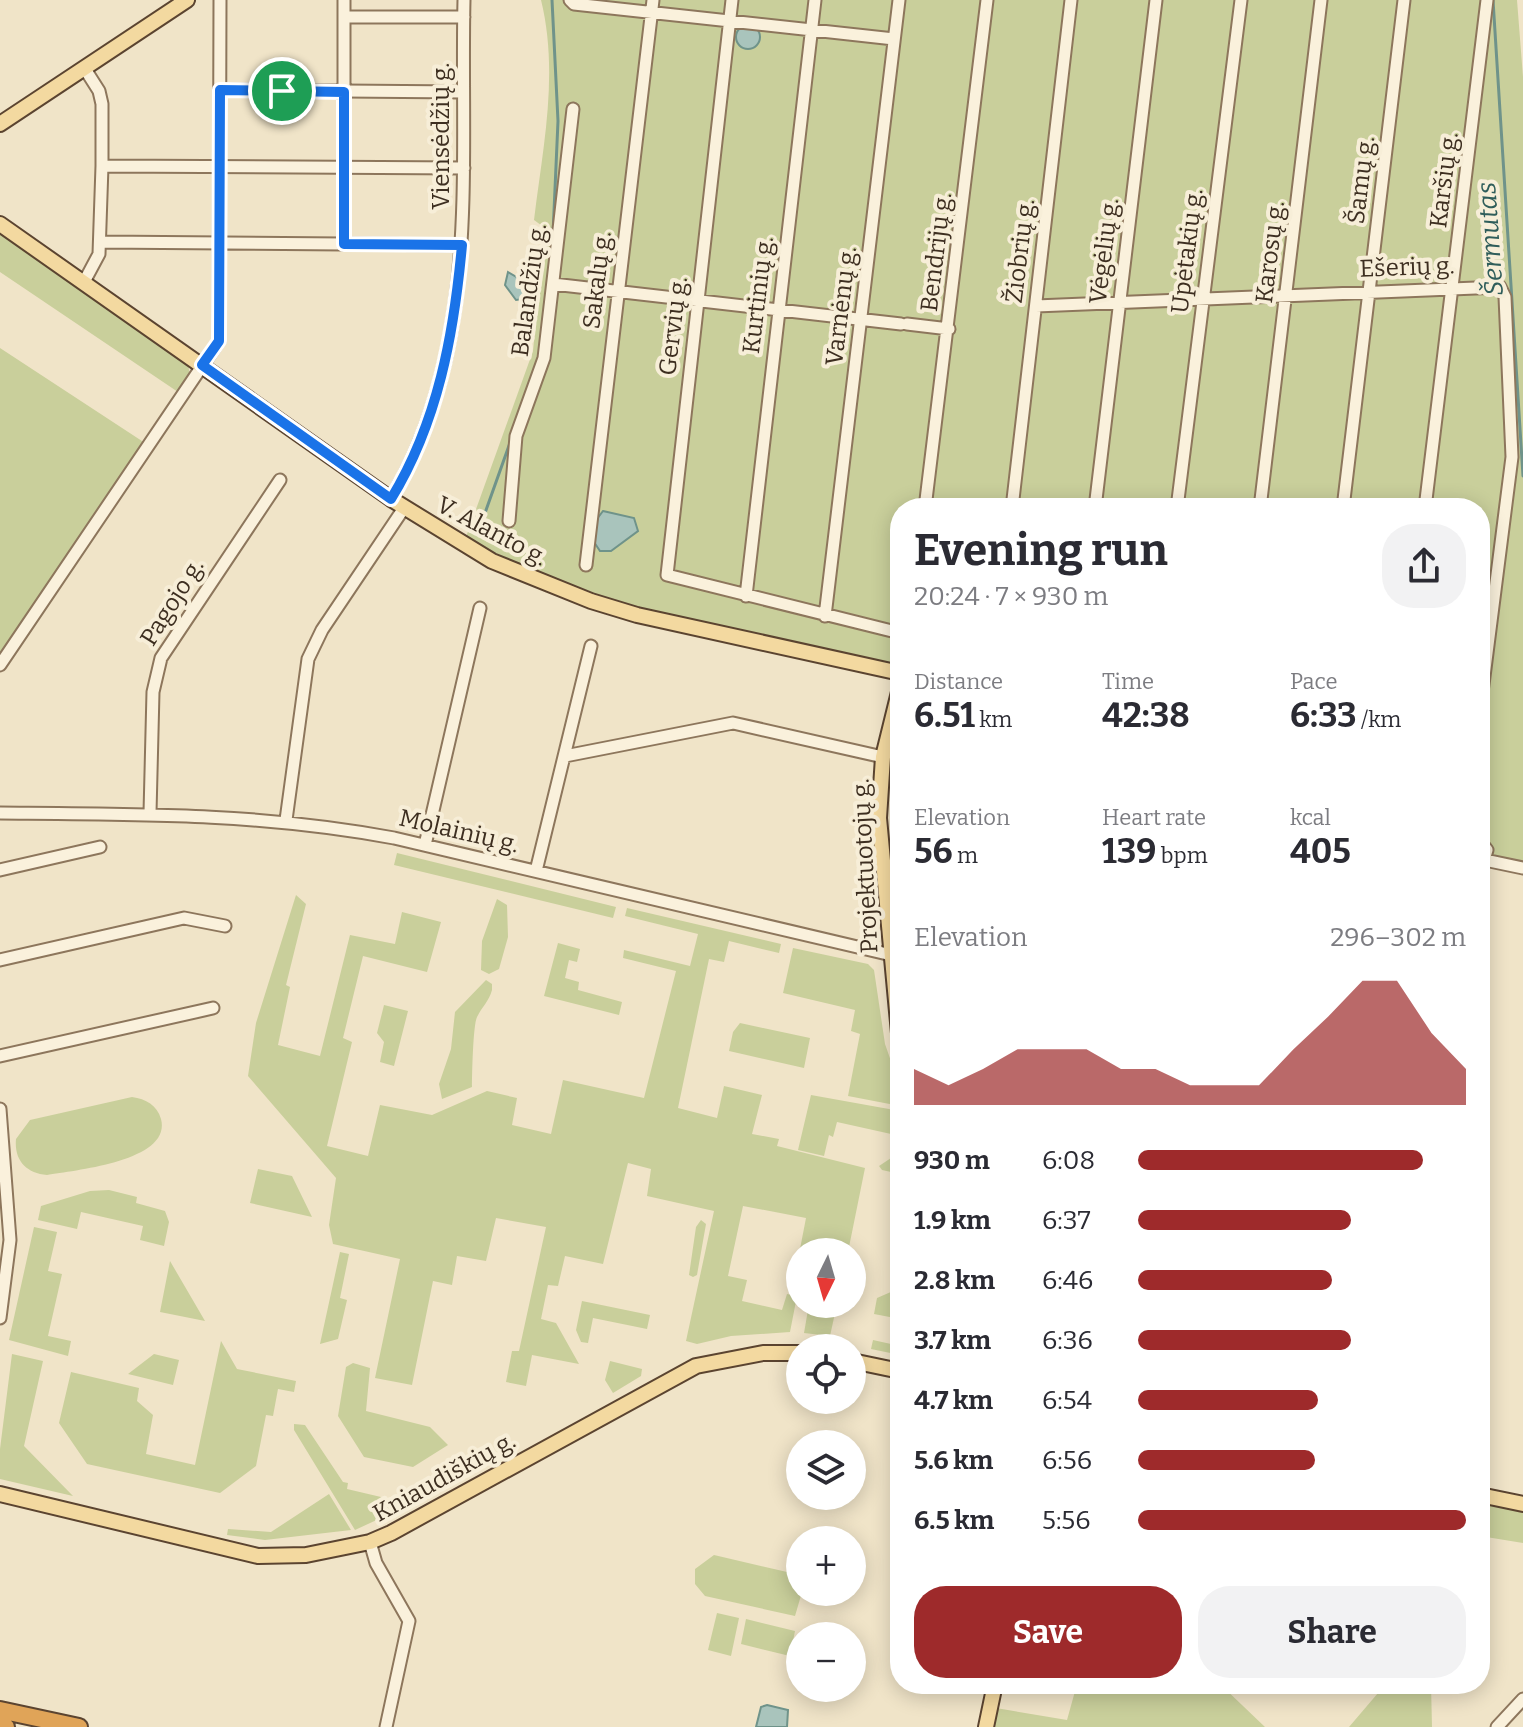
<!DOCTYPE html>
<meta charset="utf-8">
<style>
body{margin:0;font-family:Bitter,serif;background:#f2f2f3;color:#2b2b33;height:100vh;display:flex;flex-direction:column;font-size:30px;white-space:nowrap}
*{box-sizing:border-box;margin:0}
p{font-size:26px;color:#7c7c81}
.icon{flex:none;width:44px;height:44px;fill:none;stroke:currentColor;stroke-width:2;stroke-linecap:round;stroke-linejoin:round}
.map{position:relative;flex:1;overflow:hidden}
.sheet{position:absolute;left:890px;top:498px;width:600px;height:1196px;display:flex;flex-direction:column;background:#fff;border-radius:32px;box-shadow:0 4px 20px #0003}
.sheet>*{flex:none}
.needle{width:52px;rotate:185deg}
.buttons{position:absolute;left:786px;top:1238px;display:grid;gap:16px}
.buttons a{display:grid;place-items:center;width:80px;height:80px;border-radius:50%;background:#fff;box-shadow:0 4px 20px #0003;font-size:40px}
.pin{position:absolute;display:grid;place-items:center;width:68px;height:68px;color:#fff;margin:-34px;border:4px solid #fff;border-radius:50%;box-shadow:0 2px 8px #0007}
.round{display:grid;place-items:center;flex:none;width:84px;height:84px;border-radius:32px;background:#f2f2f3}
.headline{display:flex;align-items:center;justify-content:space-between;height:136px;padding:0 24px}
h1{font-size:44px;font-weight:700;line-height:60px}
.figures{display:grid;grid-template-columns:repeat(3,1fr);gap:12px;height:136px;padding:8px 24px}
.figures div{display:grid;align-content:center}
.figures b{font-size:34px;font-weight:700}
.figures small{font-size:22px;font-weight:400}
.figures p{font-size:22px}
.chart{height:224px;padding:16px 24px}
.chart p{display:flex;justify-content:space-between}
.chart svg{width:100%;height:144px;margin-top:8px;fill:#9e2a2b;opacity:.7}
.action{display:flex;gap:16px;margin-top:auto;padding:16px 24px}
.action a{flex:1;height:92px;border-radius:32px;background:#9e2a2b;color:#fff;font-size:32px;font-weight:700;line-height:92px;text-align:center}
.action a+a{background:#f2f2f3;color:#2b2b33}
ul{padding:0 24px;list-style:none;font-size:26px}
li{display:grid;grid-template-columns:128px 96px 1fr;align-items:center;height:60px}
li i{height:20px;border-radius:10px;background:#9e2a2b}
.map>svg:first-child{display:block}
.green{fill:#c9cf9b}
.water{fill:#a9c4bc;stroke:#6f938a;stroke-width:2}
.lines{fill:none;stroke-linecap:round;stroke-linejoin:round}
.stream{stroke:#6f938a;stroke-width:3}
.minor-casing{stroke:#8d765c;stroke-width:15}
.major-casing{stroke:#5b4430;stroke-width:18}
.highway-casing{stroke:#5b4430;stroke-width:20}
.minor{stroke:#faf1dc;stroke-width:11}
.major{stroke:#f3d9a0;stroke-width:14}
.highway{stroke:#e0a458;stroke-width:16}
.route-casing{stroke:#fff;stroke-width:16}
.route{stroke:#1a73e8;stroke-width:10}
.labels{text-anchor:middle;stroke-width:8;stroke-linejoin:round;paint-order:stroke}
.street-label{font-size:24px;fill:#3d2e20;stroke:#f7eed8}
.water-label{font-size:26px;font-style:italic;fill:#2f5d5a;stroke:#f7eed8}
</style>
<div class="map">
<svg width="1523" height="1727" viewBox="0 0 1523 1727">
<rect width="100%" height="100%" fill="#f0e4c8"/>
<!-- green -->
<path class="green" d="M541 0H1517L1523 77V862L1480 852V508H900V665L634 608C577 591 515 571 466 537L533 351 545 228 534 220C543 146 559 73 541 0Z
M0 230 188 363 190 377 178 392 0 272Z
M0 348 145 443 0 659Z
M397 853 616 907 613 918 394 865Z
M296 895 306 904 286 985 290 987 278 1045 320 1056 350 935 395 944 402 912 441 922 427 972 363 956 343 1038 352 1042 327 1146 368 1156 380 1105 432 1115 487 1091 517 1098 512 1125 551 1134 563 1080 644 1098 676 971 623 958 624 950 690 966 698 934 625 916 627 908 781 944 779 953 729 941 724 962 709 959 678 1108 717 1118 724 1086 762 1095 752 1134 779 1139 777 1146 865 1168 848 1252 800 1249 806 1218 743 1206 728 1276 747 1280 742 1301 782 1310 787 1294 797 1296 790 1332 731 1336 697 1344 686 1341 714 1211 647 1196 651 1169 628 1163 603 1264 565 1256 558 1286 548 1285 541 1319 556 1323 579 1364 532 1355 526 1386 506 1382 512 1351H519L546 1227 496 1218 486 1261 457 1256 452 1285 433 1281 412 1385 375 1378 400 1259 333 1244 329 1225 336 1178 248 1076 256 1023Z
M497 899 507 905 508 937 499 969 489 974 481 970 482 941Z
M558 943 580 949 577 962 569 960 565 978 579 982 578 990 622 1002 619 1015 544 996Z
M793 948 868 964 874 970 885 1044 900 1087V1106L848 1096 860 1034 851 1031 855 1010 783 993Z
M486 980 492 984V990C489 1001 482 1007 477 1017 473 1025 472 1076 472 1087L442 1099 439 1084 451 1049 455 1012Z
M384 1005 408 1011 394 1066 380 1062 384 1042 377 1033Z
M740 1023 810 1038 804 1068 729 1051 733 1032Z
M811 1095 900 1111V1136L837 1122 833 1137 829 1135 824 1156 798 1150Z
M132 1097C146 1099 157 1105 161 1119 172 1161 76 1170 47 1175 26 1173 14 1160 16 1139L30 1120Z
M900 1152V1174L882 1170 879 1166Z
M258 1169 292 1176 312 1217 250 1203Z
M109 1190 137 1197 136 1203 165 1211 169 1222 164 1246 140 1240 143 1226 81 1212 77 1229 38 1220 41 1206 90 1191Z
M701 1220 706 1224 697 1275 693 1277 689 1275 696 1227Z
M34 1227 57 1232 48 1271 62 1274 48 1336 71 1341 68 1356 9 1340Z
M340 1252 349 1254 340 1298 347 1300 338 1339 320 1344Z
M170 1261 205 1321 160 1312Z
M900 1288V1319L874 1314 877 1298Z
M582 1301 650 1315 647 1329 593 1318 588 1343 581 1342 576 1330Z
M809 1304H837L830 1336 804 1333Z
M873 1340 900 1346V1355L871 1349Z
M221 1341 237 1369 296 1381 294 1392 278 1389 273 1416 266 1415 256 1466 220 1493 87 1464 59 1423 71 1372 139 1388 137 1401 153 1415 146 1454 195 1465Z
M12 1354 43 1361 24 1446 73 1496 0 1479V1449Z
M154 1354 179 1360 173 1385 128 1374Z
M610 1361 642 1369 641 1376 613 1393 605 1380Z
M353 1363 370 1368 366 1411 430 1427 448 1445 413 1467 364 1457 338 1416 346 1367Z
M294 1424 305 1425 343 1482 348 1483 347 1489 398 1501 400 1495 409 1505 355 1530 294 1430Z
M329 1494 351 1530 265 1540 227 1535 228 1529 271 1532Z
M1480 1501 1523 1510V1543L1480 1536Z
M714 1555 800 1575 802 1592 795 1616 705 1596 695 1584V1569Z
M717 1613 739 1618 731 1656 708 1650Z
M746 1619 795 1631 790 1656 741 1644Z
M1077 1684H1220L1265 1727H992L996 1708 1067 1720Z
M1383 1684H1431L1432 1727H1349L1384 1686Z"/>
<!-- water -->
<path class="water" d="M736 37a12 12 0 1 1 24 0a12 12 0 1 1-24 0Z
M508 272 525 282 523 299 516 300 505 285Z
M603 511 634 518 638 531 611 551H600L594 542 597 519Z
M767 1705 788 1710 787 1727H756L761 1707Z"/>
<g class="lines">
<!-- stream -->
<path class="stream" d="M552 0 558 121 553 234
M1493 0 1523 476
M480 527 511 440"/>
<!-- minor casing -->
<g class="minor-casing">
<path id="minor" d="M570 0 574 4 894 39
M732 0 667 575 900 633
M344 17H464
M220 90 463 92
M102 166 464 168
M101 242 462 245
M344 244V0
M84 282 99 254 102 166V104L99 91 85 69
M553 284 901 324
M1036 306 1500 287 1505 297 1512 457 1480 708
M907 324 949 329
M391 499C482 347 460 169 464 0
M925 508 987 0
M1012 508 1071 0
M1095 508 1156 0
M1177 508 1241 0
M1260 508 1321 0
M1343 508 1404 0
M1425 508 1487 0
M509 521 516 436 544 358 573 109
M586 565 653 0
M746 596 815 0
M825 616 899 0
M0 665 219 341 220 0
M565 756 733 723 883 757
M0 813C136 814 260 813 394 838L900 957
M150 813 153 692 161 658 280 480
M286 820 308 659 322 630 404 508
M1480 841 1487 850 1484 860
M425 845 480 608
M1480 859 1523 868
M0 870 100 847
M536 871 591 646
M0 960 184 918 225 926
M0 1056 213 1008
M0 1109 10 1240 0 1318
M370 1542 376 1563 409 1621 386 1727
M1497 1727 1523 1699"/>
</g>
<!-- major casing -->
<g class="major-casing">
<path id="major" d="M0 124 187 0
M0 224 391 499 492 561 591 601 637 615 900 673
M900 688 883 757 879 818 900 1044
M852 1361 900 1371
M0 1494 258 1556 306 1555 370 1542 391 1533 696 1366 763 1353H800
M1480 1495 1523 1504
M986 1727 995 1684"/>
</g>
<!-- highway casing -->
<g class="highway-casing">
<path id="highway" d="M0 1710 79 1727
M0 1726 6 1727"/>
</g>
<!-- minor -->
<use href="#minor" class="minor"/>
<!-- major -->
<use href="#major" class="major"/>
<!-- highway -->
<use href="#highway" class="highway"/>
</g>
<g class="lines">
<!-- route casing -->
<g class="route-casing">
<path id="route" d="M220 90 344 92V244L462 245C454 334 438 422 391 499L202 365 219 341Z"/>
</g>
<!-- route -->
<use href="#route" class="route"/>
</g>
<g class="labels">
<!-- street labels -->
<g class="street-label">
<text transform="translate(441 136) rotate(-90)" y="8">Viensėdžių g.</text>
<text transform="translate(1361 180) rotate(-83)" y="8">Šamų g.</text>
<text transform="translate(1444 180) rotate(-83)" y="8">Karšių g.</text>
<text transform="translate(1020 251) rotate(-83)" y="8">Žiobrių g.</text>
<text transform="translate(1104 251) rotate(-83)" y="8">Vėgėlių g.</text>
<text transform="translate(1187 251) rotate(-83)" y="8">Upėtakių g.</text>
<text transform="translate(936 252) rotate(-83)" y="8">Bendrijų g.</text>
<text transform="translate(1270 252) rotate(-83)" y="8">Karosų g.</text>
<text transform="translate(1407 267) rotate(-2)" y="8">Ešerių g.</text>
<text transform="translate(597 280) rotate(-83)" y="8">Sakalų g.</text>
<text transform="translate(529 290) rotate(-82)" y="8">Balandžių g.</text>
<text transform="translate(758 295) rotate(-83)" y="8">Kurtinių g.</text>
<text transform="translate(841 306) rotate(-83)" y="8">Varnėnų g.</text>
<text transform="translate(673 326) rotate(-83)" y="8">Gervių g.</text>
<text transform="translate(492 531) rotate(28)" y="8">V. Alanto g.</text>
<text transform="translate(172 602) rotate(-58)" y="8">Pagojo g.</text>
<text transform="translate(459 831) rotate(13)" y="8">Molainių g.</text>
<text transform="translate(865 866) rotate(-93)" y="8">Projektuotojų g.</text>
<text transform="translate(444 1477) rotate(-29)" y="8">Kniaudiškių g.</text>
</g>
<!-- water labels -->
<g class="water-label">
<text transform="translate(1490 239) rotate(-94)" y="9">Šermutas</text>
</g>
</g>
</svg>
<div class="buttons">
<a><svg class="needle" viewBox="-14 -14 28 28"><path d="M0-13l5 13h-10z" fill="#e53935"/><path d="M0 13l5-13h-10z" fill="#7c7c81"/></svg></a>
<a><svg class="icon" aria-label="locate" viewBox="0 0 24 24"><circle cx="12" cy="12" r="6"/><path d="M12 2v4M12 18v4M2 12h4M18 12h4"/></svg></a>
<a><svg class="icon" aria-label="layers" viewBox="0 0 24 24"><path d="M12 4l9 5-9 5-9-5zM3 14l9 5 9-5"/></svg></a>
<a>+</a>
<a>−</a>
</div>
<div class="pin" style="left:282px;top:91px;background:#1e9e55"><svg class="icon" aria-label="arrive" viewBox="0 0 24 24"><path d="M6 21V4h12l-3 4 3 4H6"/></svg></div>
<section class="sheet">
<div class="headline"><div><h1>Evening run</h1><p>20:24 · 7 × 930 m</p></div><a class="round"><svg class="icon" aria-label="share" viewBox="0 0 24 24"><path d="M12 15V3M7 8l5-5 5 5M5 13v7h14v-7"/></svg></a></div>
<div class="figures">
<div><p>Distance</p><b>6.51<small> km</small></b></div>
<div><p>Time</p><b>42:38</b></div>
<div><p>Pace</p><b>6:33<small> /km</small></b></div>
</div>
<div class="figures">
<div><p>Elevation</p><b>56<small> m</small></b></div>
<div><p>Heart rate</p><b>139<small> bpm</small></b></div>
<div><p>kcal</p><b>405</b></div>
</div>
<div class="chart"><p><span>Elevation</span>296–302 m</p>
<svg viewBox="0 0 160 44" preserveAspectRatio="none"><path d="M0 44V33L10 38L20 33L30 27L40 27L50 27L60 33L70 33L80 38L90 38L100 38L110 27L120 17L130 6L140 6L150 22L160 33V44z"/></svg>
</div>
<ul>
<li><b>930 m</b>6:08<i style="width:87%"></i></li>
<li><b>1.9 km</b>6:37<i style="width:65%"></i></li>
<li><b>2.8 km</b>6:46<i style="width:59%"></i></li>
<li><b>3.7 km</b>6:36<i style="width:65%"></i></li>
<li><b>4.7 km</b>6:54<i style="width:55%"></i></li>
<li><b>5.6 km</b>6:56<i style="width:54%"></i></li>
<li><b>6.5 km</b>5:56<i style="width:100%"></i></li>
</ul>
<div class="action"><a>Save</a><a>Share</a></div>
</section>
</div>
